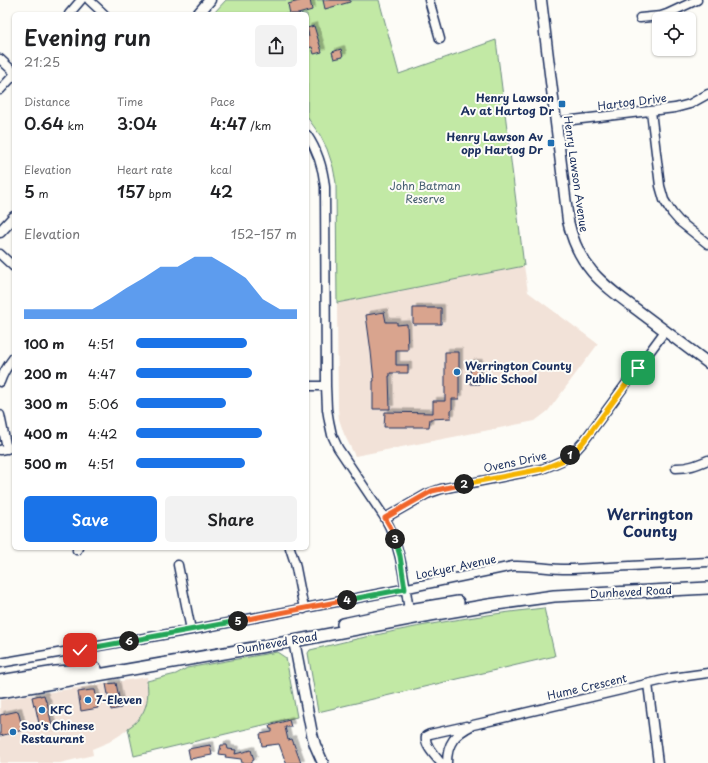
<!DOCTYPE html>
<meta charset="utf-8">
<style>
body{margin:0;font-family:"Playpen Sans",sans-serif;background:#f2f2f2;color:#202124;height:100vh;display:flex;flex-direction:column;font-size:15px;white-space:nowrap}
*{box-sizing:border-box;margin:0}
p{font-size:13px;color:#757577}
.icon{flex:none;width:22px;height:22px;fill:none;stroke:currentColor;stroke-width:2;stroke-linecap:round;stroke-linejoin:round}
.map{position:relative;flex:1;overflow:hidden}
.drawer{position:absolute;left:12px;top:12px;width:297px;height:538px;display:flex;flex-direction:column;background:#fff;border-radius:6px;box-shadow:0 1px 3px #0004}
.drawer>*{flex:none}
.buttons{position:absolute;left:652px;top:12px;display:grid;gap:8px}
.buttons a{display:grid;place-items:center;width:44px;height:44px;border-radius:6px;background:#fff;box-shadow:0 1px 3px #0004;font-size:20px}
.pin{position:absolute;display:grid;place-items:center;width:34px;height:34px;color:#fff;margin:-17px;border-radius:8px;box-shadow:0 2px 6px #0006}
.km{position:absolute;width:20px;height:20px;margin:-10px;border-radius:50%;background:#222;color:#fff;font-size:11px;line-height:20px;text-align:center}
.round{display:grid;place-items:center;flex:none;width:42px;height:42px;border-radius:6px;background:#f2f2f2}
.head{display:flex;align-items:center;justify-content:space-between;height:68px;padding:0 12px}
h1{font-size:22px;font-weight:600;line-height:30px}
.stats{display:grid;grid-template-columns:repeat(3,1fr);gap:6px;height:68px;padding:4px 12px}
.stats div{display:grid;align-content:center}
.stats b{font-size:17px;font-weight:600}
.stats small{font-size:11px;font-weight:400}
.stats p{font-size:11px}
.chart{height:112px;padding:8px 12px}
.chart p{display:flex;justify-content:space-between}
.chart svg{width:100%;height:72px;margin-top:4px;fill:#1a73e8;opacity:.7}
.action{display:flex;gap:8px;margin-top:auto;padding:8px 12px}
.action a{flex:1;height:46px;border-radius:6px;background:#1a73e8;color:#fff;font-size:16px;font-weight:600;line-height:46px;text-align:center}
.action a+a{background:#f2f2f2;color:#202124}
ul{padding:0 12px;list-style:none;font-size:13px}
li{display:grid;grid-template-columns:64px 48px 1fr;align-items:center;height:30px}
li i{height:10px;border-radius:5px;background:#1a73e8}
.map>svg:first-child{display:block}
.built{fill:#f2e2d8}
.green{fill:#c2e9a5;stroke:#6e8c82}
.building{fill:#d9a48e;stroke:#1b2f5e;filter:url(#shadow)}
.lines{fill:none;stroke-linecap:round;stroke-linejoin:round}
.minor-casing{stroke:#1b2f5e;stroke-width:11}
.tertiary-casing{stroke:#1b2f5e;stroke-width:13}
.secondary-casing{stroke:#1b2f5e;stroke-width:14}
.minor{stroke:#fdfcf7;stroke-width:8}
.tertiary{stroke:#fdfcf7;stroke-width:10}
.secondary{stroke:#fdfcf7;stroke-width:11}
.split-1-casing{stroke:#fff;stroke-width:8}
.split-2-casing{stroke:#fff;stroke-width:8}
.split-3-casing{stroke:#fff;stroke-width:8}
.split-4-casing{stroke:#fff;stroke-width:8}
.split-5-casing{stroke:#fff;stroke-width:8}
.split-6-casing{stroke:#fff;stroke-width:8}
.split-7-casing{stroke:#fff;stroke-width:8}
.split-1{stroke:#f5b400;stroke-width:5}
.split-2{stroke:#f5b400;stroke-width:5}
.split-3{stroke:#f0652b;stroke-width:5}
.split-4{stroke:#22a559;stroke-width:5}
.split-5{stroke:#f0652b;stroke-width:5}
.split-6{stroke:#22a559;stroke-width:5}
.split-7{stroke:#22a559;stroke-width:5}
.poi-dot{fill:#1f6fb2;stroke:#fdfcf7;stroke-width:1.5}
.labels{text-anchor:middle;stroke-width:4;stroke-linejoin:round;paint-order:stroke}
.poi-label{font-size:11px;font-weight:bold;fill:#1b2f5e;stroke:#fdfcf7;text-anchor:start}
.street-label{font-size:11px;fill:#1b2f5e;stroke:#fdfcf7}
.park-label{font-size:11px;fill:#455e70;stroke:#fdfcf7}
.district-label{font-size:15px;font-weight:bold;fill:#1b2f5e;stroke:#fdfcf7}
</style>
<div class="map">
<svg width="708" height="763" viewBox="0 0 708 763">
<defs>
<filter id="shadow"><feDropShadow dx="3.5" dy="-3.5" stdDeviation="0" flood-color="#0004"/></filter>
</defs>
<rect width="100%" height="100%" fill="#fdfcf7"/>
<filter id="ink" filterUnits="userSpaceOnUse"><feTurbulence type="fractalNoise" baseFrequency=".025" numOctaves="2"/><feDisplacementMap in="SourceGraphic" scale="8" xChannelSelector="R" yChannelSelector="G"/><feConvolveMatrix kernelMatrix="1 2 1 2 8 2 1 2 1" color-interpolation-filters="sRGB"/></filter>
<g filter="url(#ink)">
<!-- built -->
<path class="built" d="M524 266 528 292 598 344 548 411 535 421 355 456 344 434 339 419 338 409 337 303Z
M147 677 149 691 148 698 144 712 138 720 133 725 120 735 109 742 92 749 93 755 60 763H0V700Z"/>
<!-- green -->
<path class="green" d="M226 0H379L399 74 496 40 507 129 524 266 337 303 336 183 333 167 327 149 320 135 307 117V14H213Z
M544 608 555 656 318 712 308 653 310 650C332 645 354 639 376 635 431 623 488 614 544 608Z
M277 652 286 658 297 717 134 756 128 728C145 718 150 700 147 681L176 674 187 668Z"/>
<!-- building -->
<path class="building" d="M303 0H310L312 10 298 14H290L288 4Z
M323 0H350V2L325 9Z
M314 26 322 52 314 54 312 47 307 48V36H309L307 28Z
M341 49 343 57 334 59 332 52Z
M413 308H441V324H413Z
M384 312 386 322H397V325L407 324 408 350H396V365H408V373H390V376H389L390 409H373V381H374L371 352 366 315Z
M445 352H459V399H452V410H451V418L430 419 429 427H384L385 412 433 413V401H445Z
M470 363H479L480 384H471Z
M116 683 121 708 111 710 106 684Z
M91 690H95L98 708 81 711 78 692Z
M40 695V696L44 695 46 702H47L52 726 40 728 35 705 34 706 32 697Z
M18 711 23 730 0 736V715Z
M289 720 291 727H285L288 740 292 739 301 763H286L279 744 262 746 260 734 272 732V729H270L269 726Z
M210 745 212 755 190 759 188 749Z
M221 745H227L228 749 236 750 235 754 251 750 254 760 252 761V763H242L241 759 225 757 226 755 219 754Z"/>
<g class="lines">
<!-- minor casing -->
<g class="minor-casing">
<path id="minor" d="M89 0 104 14
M429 0 440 39
M69 14 81 0
M640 18 661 16 667 14 697 0
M0 59 14 72
M0 90 14 75
M651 111 660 186 664 200 672 213 679 221 708 244
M556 122 675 108 690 104 708 94
M307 135C318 151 323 168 325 187L326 386 327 409 329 421 332 435 338 448 385 518C401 546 404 579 409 610
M0 254 14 267
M0 382C3 373 8 365 14 357
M307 386H326
M0 415 7 449
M0 450 14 447
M676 468C689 468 696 465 708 460
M385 518 427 494 441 489 542 469 552 465 561 461 569 456 576 450 584 441 665 331
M290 548 295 563 304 609
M77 550 78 548
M178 565 191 630
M0 663 191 630 398 590 513 566C533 565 552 570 572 569L708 562
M648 684 658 763
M441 763C435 756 424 745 426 736L430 734 466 726
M447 763C447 743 455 734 473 725L672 678 708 673"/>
</g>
<!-- tertiary casing -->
<g class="tertiary-casing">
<path id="tertiary" d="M541 0 568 221C579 271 607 287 644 315 665 331 687 347 708 363
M198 14 210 0
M0 232 14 217
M294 641 312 734 315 745 323 763"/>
</g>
<!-- secondary casing -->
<g class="secondary-casing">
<path id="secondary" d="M343 624 409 610 458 602
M0 681 56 672 96 669
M0 692 294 641 430 615 489 605 554 596 708 588"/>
</g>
<!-- minor -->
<use href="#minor" class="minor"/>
<!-- tertiary -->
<use href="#tertiary" class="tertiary"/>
<!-- secondary -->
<use href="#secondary" class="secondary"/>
</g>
</g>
<g class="lines" filter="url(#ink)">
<!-- split-1 casing -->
<g class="split-1-casing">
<path id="split-1" d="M570 455 576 450 584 441 638 368"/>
</g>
<!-- split-2 casing -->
<g class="split-2-casing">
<path id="split-2" d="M464 484 542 469 562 461 570 455"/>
</g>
<!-- split-3 casing -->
<g class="split-3-casing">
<path id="split-3" d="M395 539 391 528 385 518 432 491 464 484"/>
</g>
<!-- split-4 casing -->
<g class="split-4-casing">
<path id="split-4" d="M347 600 405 589 400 556 395 539"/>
</g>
<!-- split-5 casing -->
<g class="split-5-casing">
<path id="split-5" d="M238 621 347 600"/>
</g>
<!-- split-6 casing -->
<g class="split-6-casing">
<path id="split-6" d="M129 641 238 621"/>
</g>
<!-- split-7 casing -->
<g class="split-7-casing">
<path id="split-7" d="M80 650 129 641"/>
</g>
<!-- split-1 -->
<use href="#split-1" class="split-1"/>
<!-- split-2 -->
<use href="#split-2" class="split-2"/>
<!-- split-3 -->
<use href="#split-3" class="split-3"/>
<!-- split-4 -->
<use href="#split-4" class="split-4"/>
<!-- split-5 -->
<use href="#split-5" class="split-5"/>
<!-- split-6 -->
<use href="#split-6" class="split-6"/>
<!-- split-7 -->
<use href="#split-7" class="split-7"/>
</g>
<!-- markers -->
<g class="poi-dot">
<rect x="558" y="100" width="8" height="8" rx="2"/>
<rect x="547" y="139" width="8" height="8" rx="2"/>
<circle cx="457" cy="372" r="4"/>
<circle cx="88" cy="700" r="4"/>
<circle cx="42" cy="710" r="4"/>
<circle cx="13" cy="732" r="4"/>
</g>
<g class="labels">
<!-- poi labels -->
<g class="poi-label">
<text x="554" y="102" text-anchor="end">Henry Lawson<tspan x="554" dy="13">Av at Hartog Dr</tspan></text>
<text x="543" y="141" text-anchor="end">Henry Lawson Av<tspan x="543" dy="13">opp Hartog Dr</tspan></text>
<text x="465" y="370">Werrington County<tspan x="465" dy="13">Public School</tspan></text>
<text x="96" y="704">7-Eleven</text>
<text x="50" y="714">KFC</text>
<text x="21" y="730">Soo's Chinese<tspan x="21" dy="13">Restaurant</tspan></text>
</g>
<!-- street labels -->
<g class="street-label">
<text transform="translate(632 102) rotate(-7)" y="4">Hartog Drive</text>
<text transform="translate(576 174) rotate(82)" y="4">Henry Lawson Avenue</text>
<text transform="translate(515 462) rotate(-12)" y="4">Ovens Drive</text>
<text transform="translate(456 567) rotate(-12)" y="4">Lockyer Avenue</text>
<text transform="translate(631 592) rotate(-3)" y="4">Dunheved Road</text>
<text transform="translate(277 643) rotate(-10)" y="4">Dunheved Road</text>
<text transform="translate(587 687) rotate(-13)" y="4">Hume Crescent</text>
</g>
<!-- park labels -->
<g class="park-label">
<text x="425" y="190">John Batman<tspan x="425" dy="13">Reserve</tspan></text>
</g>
<!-- district labels -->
<g class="district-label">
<text x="650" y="520">Werrington<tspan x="650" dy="17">County</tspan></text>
</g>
</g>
</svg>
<div class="buttons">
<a><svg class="icon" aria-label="locate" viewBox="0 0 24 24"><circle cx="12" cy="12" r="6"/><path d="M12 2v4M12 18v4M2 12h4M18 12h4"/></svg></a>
</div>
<div class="pin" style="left:638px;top:368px;background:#1e9e55"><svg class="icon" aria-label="arrive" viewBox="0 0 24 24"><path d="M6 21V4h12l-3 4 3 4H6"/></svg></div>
<div class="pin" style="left:80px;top:650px;background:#d93025"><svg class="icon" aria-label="check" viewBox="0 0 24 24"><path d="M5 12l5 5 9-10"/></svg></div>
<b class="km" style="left:570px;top:455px">1</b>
<b class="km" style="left:464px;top:484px">2</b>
<b class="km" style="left:395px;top:539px">3</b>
<b class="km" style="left:347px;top:600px">4</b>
<b class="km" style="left:238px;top:621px">5</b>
<b class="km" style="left:129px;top:641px">6</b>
<section class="drawer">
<div class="head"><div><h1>Evening run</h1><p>21:25</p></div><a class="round"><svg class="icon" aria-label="share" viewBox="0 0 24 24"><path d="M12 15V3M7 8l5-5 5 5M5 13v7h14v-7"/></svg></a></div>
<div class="stats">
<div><p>Distance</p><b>0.64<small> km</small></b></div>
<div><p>Time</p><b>3:04</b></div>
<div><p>Pace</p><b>4:47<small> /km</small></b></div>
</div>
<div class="stats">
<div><p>Elevation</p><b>5<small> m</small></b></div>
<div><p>Heart rate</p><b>157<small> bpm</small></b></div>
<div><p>kcal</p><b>42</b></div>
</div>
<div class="chart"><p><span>Elevation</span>152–157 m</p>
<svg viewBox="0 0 160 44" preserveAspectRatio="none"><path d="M0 44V38L10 38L20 38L30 38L40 38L50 32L60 25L70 19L80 12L90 12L100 6L110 6L120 12L130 19L140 32L150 38L160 38V44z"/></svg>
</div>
<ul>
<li><b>100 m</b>4:51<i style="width:69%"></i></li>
<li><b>200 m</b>4:47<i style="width:72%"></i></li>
<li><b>300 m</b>5:06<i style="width:56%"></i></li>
<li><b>400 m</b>4:42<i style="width:78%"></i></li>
<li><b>500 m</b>4:51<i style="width:68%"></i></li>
</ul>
<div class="action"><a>Save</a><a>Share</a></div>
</section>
</div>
